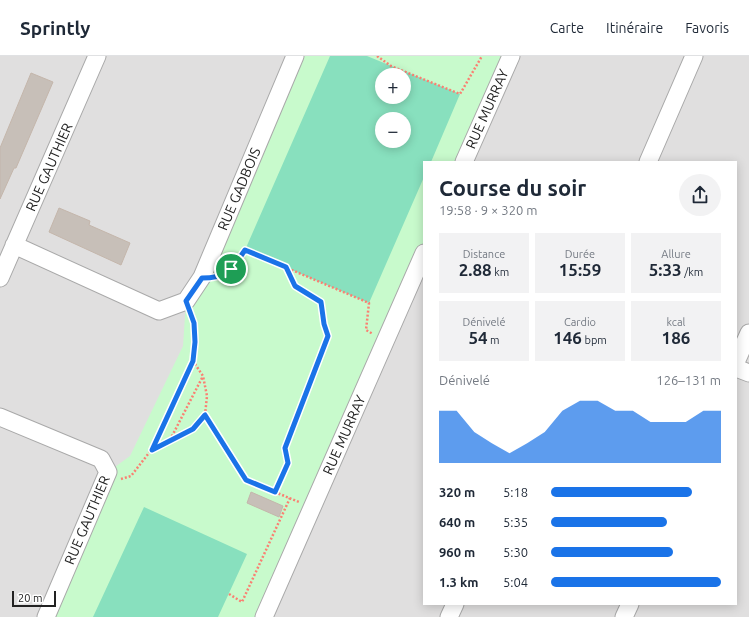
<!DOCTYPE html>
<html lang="fr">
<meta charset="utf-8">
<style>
body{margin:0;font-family:Ubuntu,sans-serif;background:#f2f2f3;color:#1f2937;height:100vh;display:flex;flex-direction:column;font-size:15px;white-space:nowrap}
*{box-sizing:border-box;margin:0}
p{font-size:13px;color:#747a83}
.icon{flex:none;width:22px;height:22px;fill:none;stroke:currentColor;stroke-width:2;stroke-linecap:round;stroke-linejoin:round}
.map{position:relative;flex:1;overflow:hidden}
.details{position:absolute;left:423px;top:105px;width:314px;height:444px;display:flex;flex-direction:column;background:#fff;border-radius:0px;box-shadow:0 2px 10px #0003}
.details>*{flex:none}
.tools{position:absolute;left:375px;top:12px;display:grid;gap:8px}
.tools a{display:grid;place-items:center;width:36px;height:36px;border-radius:50%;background:#fff;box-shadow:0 2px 10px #0003;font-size:20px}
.scale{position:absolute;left:12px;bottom:10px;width:44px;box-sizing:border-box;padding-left:4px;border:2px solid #222;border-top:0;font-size:11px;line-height:14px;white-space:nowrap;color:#222;-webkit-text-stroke:3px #fff;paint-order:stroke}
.pin{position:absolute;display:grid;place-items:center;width:34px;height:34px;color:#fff;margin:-17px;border:2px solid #fff;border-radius:50%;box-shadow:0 1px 4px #0007}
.round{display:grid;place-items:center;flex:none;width:42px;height:42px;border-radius:21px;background:#f2f2f3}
.summary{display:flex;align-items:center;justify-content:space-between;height:68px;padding:0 16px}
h1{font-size:22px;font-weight:700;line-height:30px}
.metrics{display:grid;grid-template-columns:repeat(3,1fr);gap:6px;height:68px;padding:4px 16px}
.metrics div{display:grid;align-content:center;border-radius:0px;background:#f2f2f3;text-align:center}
.metrics b{font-size:17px;font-weight:700}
.metrics small{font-size:11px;font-weight:400}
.metrics p{font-size:11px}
.chart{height:112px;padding:8px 16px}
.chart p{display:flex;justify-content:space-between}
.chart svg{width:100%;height:72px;margin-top:4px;fill:#1a73e8;opacity:.7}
ul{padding:0 16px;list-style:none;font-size:13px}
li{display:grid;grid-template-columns:64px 48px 1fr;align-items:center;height:30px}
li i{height:10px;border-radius:5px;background:#1a73e8}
header{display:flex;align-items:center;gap:24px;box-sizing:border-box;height:56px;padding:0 20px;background:#fff;border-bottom:1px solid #e0e1e3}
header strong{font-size:19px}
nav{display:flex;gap:22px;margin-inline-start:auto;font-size:14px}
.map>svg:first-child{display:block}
.residential{fill:#e0dfdf;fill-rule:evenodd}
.park{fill:#c8facc;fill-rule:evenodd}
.pitch{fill:#88e0be;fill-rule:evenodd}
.building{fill:#c7bfb8;stroke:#c4b6ab}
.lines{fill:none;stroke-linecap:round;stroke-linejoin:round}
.minor-casing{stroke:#a9a9a9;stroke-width:19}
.path{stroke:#fa8072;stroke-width:2.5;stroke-dasharray:2 2;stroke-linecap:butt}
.minor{stroke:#fff;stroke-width:17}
.route-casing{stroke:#fff;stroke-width:8}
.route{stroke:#1a73e8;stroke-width:5}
.labels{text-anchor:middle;stroke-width:3;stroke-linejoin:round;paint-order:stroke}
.street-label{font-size:14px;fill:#222;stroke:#fff}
</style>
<header>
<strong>Sprintly</strong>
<nav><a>Carte</a><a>Itinéraire</a><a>Favoris</a></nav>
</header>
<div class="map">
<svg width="749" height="561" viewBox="0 0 749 561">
<rect width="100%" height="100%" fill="#f2efe9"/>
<!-- residential -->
<path class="residential" d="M0 0H749V561H0ZM382 19H404V41H382ZM382 63H404V85H382ZM424 106H736V548H424Z"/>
<!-- park -->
<path class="park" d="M297 0H507L461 106H424V190L263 561H46L108 416 130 400 183 290 186 245ZM382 19H404V41H382ZM382 63H404V85H382Z"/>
<!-- pitch -->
<path class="pitch" d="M330 0H367L460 38 431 106H424V121L369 247 245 194ZM382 19H404V41H382ZM382 63H404V85H382Z
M144 451 247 498 218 561H93Z"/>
<!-- building -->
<path class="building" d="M31 17 53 26 16 112H14L0 143V92Z
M59 152 90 165 89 169 130 187 121 209 49 176Z
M251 436 283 450 279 461 247 447Z"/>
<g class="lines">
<!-- minor casing -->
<g class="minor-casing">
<path id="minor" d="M464 106 511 0
M648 106 694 0
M14 189 159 255 186 245 202 221 295 0
M0 222 97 0
M736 306 749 277
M736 312 749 317
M0 361 101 403 108 416 46 561
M264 561 424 197
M449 561 455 548
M624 561 630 548"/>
</g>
<!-- path -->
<path class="path" d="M377 0 391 10 460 38 482 0
M219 220 231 213 245 194 369 247 366 274 373 278
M205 359 246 424 299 446
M170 384 203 320
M152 393 193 373 205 359 207 340 203 320 193 305
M121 423 131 420 152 393 193 305 195 286 194 267 191 258
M275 436 288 407 285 392 328 280 324 268 321 246 295 230 286 211
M229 538 242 546 290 442"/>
<!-- minor -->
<use href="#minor" class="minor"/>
</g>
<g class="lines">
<!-- route casing -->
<g class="route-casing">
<path id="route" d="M245 194 286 211 295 230 321 246 324 268 328 280 285 392 288 407 275 436 246 424 205 359 193 373 152 394 193 305 195 286 194 267 186 245 202 222C228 222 231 214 245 194Z"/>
</g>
<!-- route -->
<use href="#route" class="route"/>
</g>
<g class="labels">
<!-- street labels -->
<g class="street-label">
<text transform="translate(487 53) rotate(-66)" y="5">RUE MURRAY</text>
<text transform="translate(49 111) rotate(-66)" y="5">RUE GAUTHIER</text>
<text transform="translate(239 133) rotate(-67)" y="5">RUE GADBOIS</text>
<text transform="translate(344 379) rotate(-66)" y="5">RUE MURRAY</text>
<text transform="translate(87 464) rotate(-67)" y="5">RUE GAUTHIER</text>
</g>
</g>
</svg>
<div class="tools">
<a>+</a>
<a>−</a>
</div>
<div class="scale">20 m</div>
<div class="pin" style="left:231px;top:213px;background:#1e9e55"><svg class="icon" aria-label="arrive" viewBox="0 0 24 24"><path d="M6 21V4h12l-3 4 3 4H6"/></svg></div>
<section class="details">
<div class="summary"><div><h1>Course du soir</h1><p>19:58 · 9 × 320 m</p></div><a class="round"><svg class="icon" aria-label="share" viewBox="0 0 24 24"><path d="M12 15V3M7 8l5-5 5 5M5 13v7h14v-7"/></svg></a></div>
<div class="metrics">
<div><p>Distance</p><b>2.88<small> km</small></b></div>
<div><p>Durée</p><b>15:59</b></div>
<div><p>Allure</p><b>5:33<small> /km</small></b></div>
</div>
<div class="metrics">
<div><p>Dénivelé</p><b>54<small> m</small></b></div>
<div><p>Cardio</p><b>146<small> bpm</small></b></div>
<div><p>kcal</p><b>186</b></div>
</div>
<div class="chart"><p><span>Dénivelé</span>126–131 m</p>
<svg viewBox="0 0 160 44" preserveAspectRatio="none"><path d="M0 44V12L10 12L20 25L30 32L40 38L50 32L60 25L70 12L80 6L90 6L100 12L110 12L120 19L130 19L140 19L150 12L160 12V44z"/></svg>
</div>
<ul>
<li><b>320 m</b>5:18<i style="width:83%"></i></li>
<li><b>640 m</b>5:35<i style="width:68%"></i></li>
<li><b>960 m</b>5:30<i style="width:72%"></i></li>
<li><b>1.3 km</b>5:04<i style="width:100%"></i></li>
</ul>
</section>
</div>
